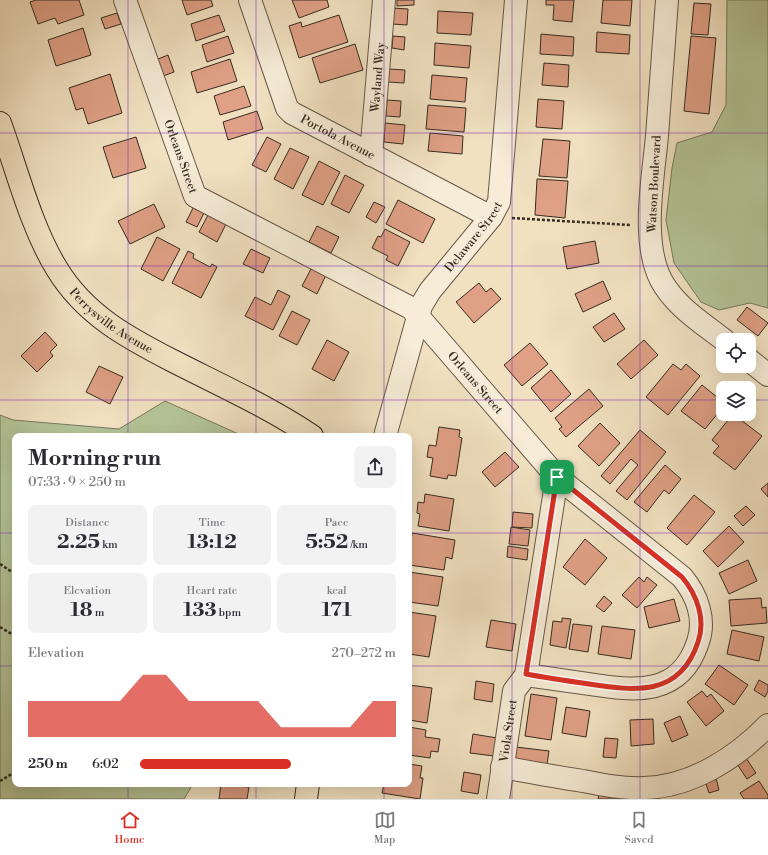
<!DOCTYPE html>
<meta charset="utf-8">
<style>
body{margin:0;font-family:"Libre Bodoni",serif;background:#f2f2f3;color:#2b2b33;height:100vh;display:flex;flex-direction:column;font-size:15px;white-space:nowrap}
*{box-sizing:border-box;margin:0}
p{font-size:13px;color:#7c7c81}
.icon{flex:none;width:22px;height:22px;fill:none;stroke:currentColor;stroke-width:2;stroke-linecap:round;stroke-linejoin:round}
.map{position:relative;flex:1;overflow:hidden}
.details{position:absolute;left:12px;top:433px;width:400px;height:354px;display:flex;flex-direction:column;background:#fff;border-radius:8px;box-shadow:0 4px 16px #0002}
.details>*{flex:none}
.fabs{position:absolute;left:716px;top:333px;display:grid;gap:8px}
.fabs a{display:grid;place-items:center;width:40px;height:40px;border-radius:8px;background:#fff;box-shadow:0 4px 16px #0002;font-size:20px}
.pin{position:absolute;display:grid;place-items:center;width:34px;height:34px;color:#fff;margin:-17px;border-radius:8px;box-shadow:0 2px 6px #0006}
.round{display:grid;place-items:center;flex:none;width:42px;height:42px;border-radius:8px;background:#f2f2f3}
.headline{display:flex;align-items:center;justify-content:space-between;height:68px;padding:0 16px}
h1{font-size:22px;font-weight:700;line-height:30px}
.figures{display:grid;grid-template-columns:repeat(3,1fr);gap:6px;height:68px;padding:4px 16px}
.figures div{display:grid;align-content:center;border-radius:8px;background:#f2f2f3;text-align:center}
.figures b{font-size:20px;font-weight:700}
.figures small{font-size:11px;font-weight:400}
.figures p{font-size:11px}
.chart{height:112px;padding:8px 16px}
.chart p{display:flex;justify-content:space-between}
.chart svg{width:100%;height:72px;margin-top:4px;fill:#d93025;opacity:.7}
ul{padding:0 16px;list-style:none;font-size:13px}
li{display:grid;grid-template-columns:64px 48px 1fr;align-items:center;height:30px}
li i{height:10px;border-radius:5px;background:#d93025}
.menu{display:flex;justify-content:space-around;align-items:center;height:56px;border-top:1px solid #e1e1e2;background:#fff;font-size:11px;color:#7c7c81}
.menu a{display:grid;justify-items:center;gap:2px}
.menu .selected{color:#d93025}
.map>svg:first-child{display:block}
.green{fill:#b4c497;stroke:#75785c}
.building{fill:#dfa085;stroke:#362b20}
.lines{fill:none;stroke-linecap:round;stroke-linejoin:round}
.minor-casing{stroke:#655848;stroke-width:24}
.major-casing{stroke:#362b20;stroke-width:24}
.path{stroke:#362b20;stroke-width:2.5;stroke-dasharray:3 2;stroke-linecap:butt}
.minor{stroke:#f6ecd7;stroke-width:22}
.major{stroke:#f1e1c1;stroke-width:22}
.route-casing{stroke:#fff;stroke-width:8}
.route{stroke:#d93025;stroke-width:5}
.grid{fill:none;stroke:#7b2cbf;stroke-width:1;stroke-opacity:0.55}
.labels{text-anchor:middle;stroke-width:3;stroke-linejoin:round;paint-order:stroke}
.street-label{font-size:12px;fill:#362b20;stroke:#f6ecd7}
</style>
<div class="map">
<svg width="768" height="799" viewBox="0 0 768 799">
<rect width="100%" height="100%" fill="#f1e1c1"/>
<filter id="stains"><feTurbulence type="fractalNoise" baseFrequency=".005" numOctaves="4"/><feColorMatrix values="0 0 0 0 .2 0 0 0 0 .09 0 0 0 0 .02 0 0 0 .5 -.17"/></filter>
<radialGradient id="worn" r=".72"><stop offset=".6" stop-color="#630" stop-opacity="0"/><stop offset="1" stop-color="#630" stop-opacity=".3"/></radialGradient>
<!-- green -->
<path class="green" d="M727 0H768V308L750 303 719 310 701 302 674 263 666 220 672 168 677 143 712 132 726 105Z
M165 401 243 436H15V784H193L184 799H0V415L13 420 119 429Z"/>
<!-- building -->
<path class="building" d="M36 0H79L84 15 58 24 55 18 38 24 30 2Z
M182 0H211L213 6 187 15Z
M292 0H327L329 7 299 18Z
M397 0H414V5L397 6Z
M546 0H574L572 22 553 20 554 5H546Z
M603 0H632L630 26 601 23Z
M694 3 711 4 708 35 691 34Z
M393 8 408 9 407 25 392 24Z
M438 11 473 13 471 35 437 33Z
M117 13 121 24 105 29 101 18Z
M219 15 225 31 196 41 191 24Z
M339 15 348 42 299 58 289 26 301 22 302 27Z
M83 28 91 55 56 66 48 40Z
M597 32 630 35 629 54 596 52Z
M541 34 574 37 573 56 540 54Z
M228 36 234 53 207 62 202 45Z
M393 36 405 37 404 50 392 48Z
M691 36 716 38 709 114 684 111Z
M435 43 471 46 469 68 434 65Z
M355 44 363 70 320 83 312 58Z
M168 55 174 72 163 76 158 59Z
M230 59 237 81 197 93 191 72Z
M544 63 569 65 568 87 542 85Z
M389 69 405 70 404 83 388 82Z
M110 74 122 113 88 124 83 108 76 110 69 88Z
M432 75 467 78 465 102 430 99Z
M244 86 251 106 220 115 214 96Z
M538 99 564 101 562 129 536 127Z
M387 100 401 101 400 117 386 116Z
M428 105 466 108 464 132 426 129Z
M257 111 263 129 228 140 223 122Z
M385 123 405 125 403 144 384 142Z
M430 133 463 136 462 154 428 151Z
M136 137 146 168 113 178 103 147Z
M267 137 281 144 266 172 252 165Z
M543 139 570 141 567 178 539 176Z
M290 148 309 157 293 189 274 179Z
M319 161 340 172 323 205 302 195Z
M345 175 364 185 349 213 331 204Z
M537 179 568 181 565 218 535 215Z
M398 200 435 219 423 243 386 224Z
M374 202 385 207 376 223 366 217Z
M154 204 165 227 130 244 118 221Z
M193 208 204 213 197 227 186 222Z
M208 215 226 224 217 242 199 232Z
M317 226 339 237 331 253 309 242Z
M385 229 410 242 398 266 386 260 388 256 372 248 378 236 381 237Z
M157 237 180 249 163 281 141 269Z
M595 241 599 263 567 269 563 247Z
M251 249 270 258 263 273 243 264Z
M188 251 194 254 193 258 210 267 212 264 217 267 201 298 172 283Z
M312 267 326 275 317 294 302 286Z
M603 281 611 299 583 312 575 294Z
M479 283 486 292 491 288 501 299 474 323 456 302Z
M278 290 290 296 273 330 245 316 255 297 271 305Z
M747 307 768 323 758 336 737 320Z
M292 311 310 320 297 345 279 336Z
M614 313 625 329 604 342 593 327Z
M45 332 57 345 50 352 53 356 37 372 21 356Z
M327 340 349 352 334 381 312 369Z
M644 340 658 355 631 379 617 364Z
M530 343 548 364 522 386 504 365Z
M673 364 681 370 686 364 700 376 668 415 646 397Z
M99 366 123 377 110 404 86 392Z
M551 370 571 394 551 412 531 388Z
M702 385 723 402V407L705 429 681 411Z
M589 389 603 406 566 437 559 429 562 427 555 418Z
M733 414 762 436 735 470 713 453 719 446 712 440Z
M600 423 620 443 599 466 578 446Z
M439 427 460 430 459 437 462 438 456 476 448 475 447 479 430 476 433 458 427 457 429 445 436 446Z
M640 430 666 452 627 500 616 491 638 465 631 459 610 484 601 476Z
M505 452 519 467 495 487 482 472Z
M665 465 681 479 669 494 664 490 647 512 634 502Z
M768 483V497L761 489Z
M425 494 454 499 449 531 418 526 420 514 417 513 418 502 424 503Z
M694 495 715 512 687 545 667 528Z
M746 506 755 515 743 526 734 516Z
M513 512 533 514 532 528 512 527Z
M729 526 744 542 718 567 703 551Z
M511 527 530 530 528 546 509 544Z
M412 533 455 540 452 559 446 557 444 570 409 565Z
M585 539 607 558 585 585 563 567Z
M508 546 528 549 527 560 507 557Z
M748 560 757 581 729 594 719 573Z
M409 572 443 577 438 606 409 602Z
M639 577 644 582 647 577 657 585 637 608 622 595Z
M604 596 612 603 604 612 596 606Z
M761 598 762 608 766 607 767 623 731 626 729 600Z
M674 599 680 621 649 628 644 607Z
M409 612 436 616 429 657 409 654Z
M562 618 571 619 566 648 550 645 553 621 562 622Z
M491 620 516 624 512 651 486 647Z
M573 624 592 626 588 652 569 649Z
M602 626 635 630 631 659 598 654Z
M732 630 764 637 759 661 727 654Z
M719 665 748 685 734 705 705 684Z
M759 680 768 685V691L765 697 754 690Z
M476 681 494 684 492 702 474 699Z
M409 685 432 688 427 723 409 720Z
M702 691 707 697 711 694 724 711 706 726 687 702Z
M531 694 557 698 551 740 525 736Z
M566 707 590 711 586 737 562 733Z
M680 716 688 735 672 742 664 723Z
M653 719 654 744 631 746 630 720Z
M409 727 426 730 425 737 440 739 438 752 431 751 430 758 409 755Z
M473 734 497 738 494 756 470 753Z
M605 738 618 739 616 758 603 757Z
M516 747 549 751 547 764 514 760Z
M746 758 756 773 747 779 737 764Z
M409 764 422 766 420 778H423L420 799 382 793 384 784H409Z
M464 772 481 775 478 794 461 791Z
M716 778 719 790 709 793 705 781Z
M759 781 768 795V799H744L740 793Z
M221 784 249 787 247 799H219Z
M599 795 616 798V799H598Z"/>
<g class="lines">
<!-- minor casing -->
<g class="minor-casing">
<g id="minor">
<path id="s1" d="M125 0 195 196 411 308 557 477 682 577C697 595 706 619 698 642 680 697 635 691 589 684 568 681 547 678 526 675"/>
<path id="s2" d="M250 0 287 108 292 113 491 217"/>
<path d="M667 0C664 45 660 91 657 136 653 179 641 241 661 280 675 306 701 322 724 340"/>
<path id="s3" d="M371 155 384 0"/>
<path d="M749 360 768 375"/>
<path id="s4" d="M385 436 421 306 430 291 491 217 499 202 516 0"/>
<path d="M502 767C529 772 556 777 583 781 603 785 623 789 644 788 691 787 736 758 768 725"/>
<path id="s5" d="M498 799 514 691 526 675 557 477"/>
</g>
</g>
<!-- major casing -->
<g class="major-casing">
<g id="major">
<path id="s6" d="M0 123C17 170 31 227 57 269 85 315 128 338 173 361 220 385 269 407 312 436"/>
<path d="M306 799 308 784"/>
</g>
</g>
<!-- path -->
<path class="path" d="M512 218 630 225
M0 564 15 574
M0 627 15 636
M0 781 15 772"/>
<!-- minor -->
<use href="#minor" class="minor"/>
<!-- major -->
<use href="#major" class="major"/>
</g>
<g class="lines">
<!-- route casing -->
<g class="route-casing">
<path id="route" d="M557 477 682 577C697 595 706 619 698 642 680 697 635 691 589 684 568 681 547 678 526 674Z"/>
</g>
<!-- route -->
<use href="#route" class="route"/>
</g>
<!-- grid -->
<path class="grid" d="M128 0V436M256 0V436M384 0V436M512 0V799M640 0V799M0 133H768M0 266H768M0 400H723M749 400H768M0 533H15M409 533H768M0 666H15M409 666H768M128 784V799M256 784V799M384 784V799"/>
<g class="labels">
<!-- street labels -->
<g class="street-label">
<text dy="4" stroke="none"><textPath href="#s3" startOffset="78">Wayland Way</textPath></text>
<text dy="4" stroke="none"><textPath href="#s2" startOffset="173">Portola Avenue</textPath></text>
<text dy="4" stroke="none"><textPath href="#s1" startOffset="166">Orleans Street</textPath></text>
<text transform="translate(654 184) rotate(-87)" y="4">Watson Boulevard</text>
<text dy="4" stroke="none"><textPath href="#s4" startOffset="222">Delaware Street</textPath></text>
<text dy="4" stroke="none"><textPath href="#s6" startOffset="233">Perrysville Avenue</textPath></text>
<text dy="4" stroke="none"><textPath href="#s1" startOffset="550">Orleans Street</textPath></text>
<text dy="4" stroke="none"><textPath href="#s5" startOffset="69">Viola Street</textPath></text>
</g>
</g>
<rect width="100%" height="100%" filter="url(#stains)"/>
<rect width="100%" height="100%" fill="url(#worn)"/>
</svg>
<div class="fabs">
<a><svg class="icon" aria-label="locate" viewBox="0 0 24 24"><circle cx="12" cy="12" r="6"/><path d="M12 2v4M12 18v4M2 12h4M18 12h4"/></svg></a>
<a><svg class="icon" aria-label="layers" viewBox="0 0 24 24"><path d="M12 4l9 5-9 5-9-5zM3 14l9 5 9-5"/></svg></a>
</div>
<div class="pin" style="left:557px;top:477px;background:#1e9e55"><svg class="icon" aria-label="arrive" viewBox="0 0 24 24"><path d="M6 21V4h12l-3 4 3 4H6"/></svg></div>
<section class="details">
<div class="headline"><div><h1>Morning run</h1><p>07:33 · 9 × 250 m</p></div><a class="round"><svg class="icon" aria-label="share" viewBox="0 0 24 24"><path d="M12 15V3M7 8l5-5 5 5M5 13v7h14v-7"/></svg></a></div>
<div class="figures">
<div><p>Distance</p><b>2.25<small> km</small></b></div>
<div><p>Time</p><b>13:12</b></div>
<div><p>Pace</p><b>5:52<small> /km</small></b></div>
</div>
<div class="figures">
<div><p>Elevation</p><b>18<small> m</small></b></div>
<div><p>Heart rate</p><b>133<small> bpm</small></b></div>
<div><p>kcal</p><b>171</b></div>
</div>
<div class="chart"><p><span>Elevation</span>270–272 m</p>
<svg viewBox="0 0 160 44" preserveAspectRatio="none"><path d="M0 44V22L10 22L20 22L30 22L40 22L50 6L60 6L70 22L80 22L90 22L100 22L110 38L120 38L130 38L140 38L150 22L160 22V44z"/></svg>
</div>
<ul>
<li><b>250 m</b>6:02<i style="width:59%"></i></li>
</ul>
</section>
</div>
<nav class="menu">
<a class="selected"><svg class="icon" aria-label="home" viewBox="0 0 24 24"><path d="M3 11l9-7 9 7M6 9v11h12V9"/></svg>Home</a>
<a><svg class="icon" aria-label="map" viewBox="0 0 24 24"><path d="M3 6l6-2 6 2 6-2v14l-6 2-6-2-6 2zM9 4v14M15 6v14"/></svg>Map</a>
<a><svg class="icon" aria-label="saved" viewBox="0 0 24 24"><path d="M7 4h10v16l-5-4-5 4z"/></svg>Saved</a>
</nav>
